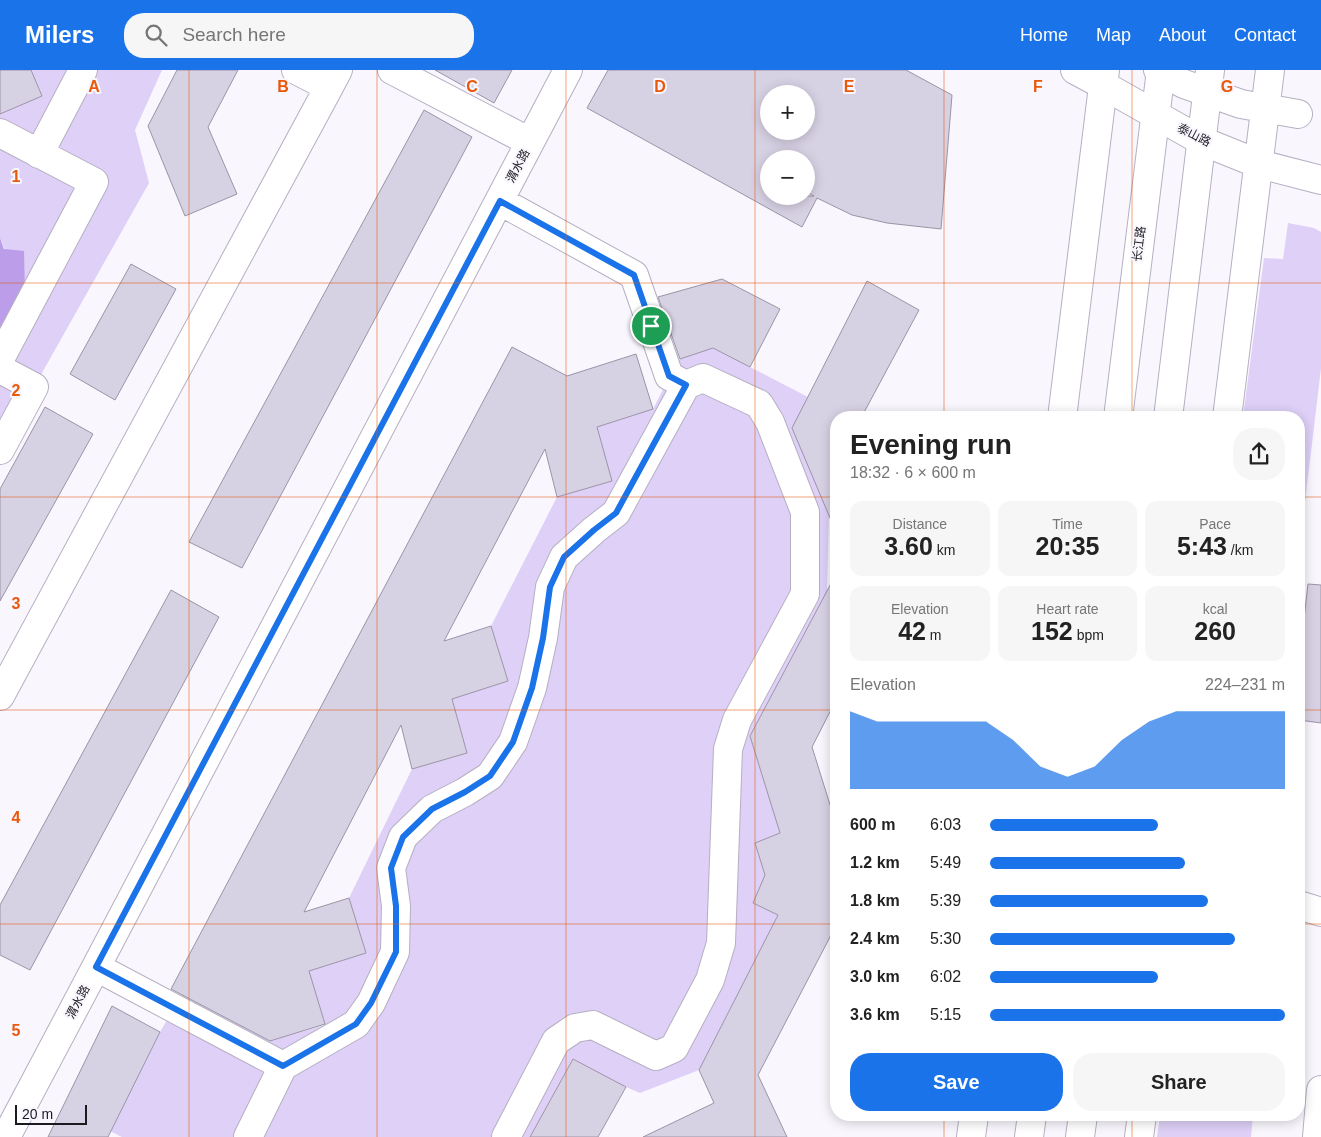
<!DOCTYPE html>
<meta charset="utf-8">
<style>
body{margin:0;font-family:Helvetica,"Noto Sans SC",sans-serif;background:#f6f6f6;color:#222;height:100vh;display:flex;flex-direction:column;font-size:19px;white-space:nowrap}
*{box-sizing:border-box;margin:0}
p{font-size:16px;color:#767676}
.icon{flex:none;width:28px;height:28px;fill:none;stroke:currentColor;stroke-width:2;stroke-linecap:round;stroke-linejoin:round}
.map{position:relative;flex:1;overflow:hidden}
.sheet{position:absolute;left:830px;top:341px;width:475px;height:710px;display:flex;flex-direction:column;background:#fff;border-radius:20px;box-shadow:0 2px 12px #0003}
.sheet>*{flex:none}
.buttons{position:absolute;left:760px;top:15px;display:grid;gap:10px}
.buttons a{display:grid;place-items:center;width:55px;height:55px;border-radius:50%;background:#fff;box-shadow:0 2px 12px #0003;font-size:25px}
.scale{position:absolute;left:15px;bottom:12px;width:72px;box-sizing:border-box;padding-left:5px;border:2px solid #1c1a21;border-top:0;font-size:14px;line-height:18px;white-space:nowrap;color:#1c1a21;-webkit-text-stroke:4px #f9f6fe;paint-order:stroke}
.pin{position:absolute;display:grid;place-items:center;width:42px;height:42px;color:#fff;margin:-21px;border:2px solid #fff;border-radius:50%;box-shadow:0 1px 5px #0007}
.round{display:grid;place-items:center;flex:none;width:52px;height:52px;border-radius:20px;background:#f6f6f6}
.overview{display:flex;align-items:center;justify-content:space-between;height:85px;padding:0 20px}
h1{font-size:28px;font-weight:700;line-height:38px}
.stats{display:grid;grid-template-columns:repeat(3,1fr);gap:8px;height:85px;padding:5px 20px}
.stats div{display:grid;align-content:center;border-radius:12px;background:#f6f6f6;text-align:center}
.stats b{font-size:25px;font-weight:700}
.stats small{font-size:14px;font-weight:400}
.stats p{font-size:14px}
.chart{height:140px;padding:10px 20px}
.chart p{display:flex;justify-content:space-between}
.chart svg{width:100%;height:90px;margin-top:5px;fill:#1a73e8;opacity:.7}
.primary-button{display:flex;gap:10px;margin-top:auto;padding:10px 20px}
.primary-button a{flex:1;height:58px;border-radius:20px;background:#1a73e8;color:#fff;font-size:20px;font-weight:700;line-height:58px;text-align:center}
.primary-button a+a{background:#f6f6f6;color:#222}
ul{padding:0 20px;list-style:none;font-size:16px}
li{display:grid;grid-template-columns:80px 60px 1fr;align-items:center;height:38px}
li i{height:12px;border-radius:6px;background:#1a73e8}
header{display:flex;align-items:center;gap:30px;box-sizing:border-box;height:70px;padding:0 25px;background:#1a73e8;color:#fff}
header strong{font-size:24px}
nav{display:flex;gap:28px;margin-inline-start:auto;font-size:18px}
.search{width:350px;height:45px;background:#f6f6f6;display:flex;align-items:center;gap:12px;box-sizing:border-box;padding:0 18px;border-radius:20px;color:#767676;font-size:19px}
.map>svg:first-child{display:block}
.green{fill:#ded0f7}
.water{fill:#bb9de9}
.building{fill:#d7d1e4;stroke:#9b94a6;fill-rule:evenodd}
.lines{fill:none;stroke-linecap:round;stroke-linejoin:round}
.minor-casing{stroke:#b6afc2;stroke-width:30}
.major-casing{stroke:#b6afc2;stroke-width:30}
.minor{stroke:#fff;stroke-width:28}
.major{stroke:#fff;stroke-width:28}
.route-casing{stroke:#fff;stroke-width:10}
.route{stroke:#1a73e8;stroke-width:6}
.grid{fill:none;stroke:#e8590c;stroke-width:1;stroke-opacity:0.55}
.labels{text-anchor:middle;stroke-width:4;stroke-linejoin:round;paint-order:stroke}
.street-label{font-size:12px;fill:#1c1a21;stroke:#f9f6fe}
.grid-label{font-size:16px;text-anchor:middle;font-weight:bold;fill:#e8590c;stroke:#f9f6fe;stroke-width:4;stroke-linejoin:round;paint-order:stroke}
</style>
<header>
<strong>Milers</strong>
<div class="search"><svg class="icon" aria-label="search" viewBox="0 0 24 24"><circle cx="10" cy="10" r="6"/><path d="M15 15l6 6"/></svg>Search here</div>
<nav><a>Home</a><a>Map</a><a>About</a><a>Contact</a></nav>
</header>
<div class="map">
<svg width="1321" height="1067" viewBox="0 0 1321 1067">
<rect width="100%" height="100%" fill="#f9f6fe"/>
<!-- green -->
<path class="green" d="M31 0H162L135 60 149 113 34 317 0 299 25 224 0 168V44L42 26Z
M1288 153 1314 158 1321 162V298L1299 483V348L1243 347 1264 188 1283 189Z
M713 278 808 327 829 444 827 522 750 666 780 763 755 773 765 805 753 833 778 845 699 1000 640 1023 626 1017 573 989 530 1067H122L110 1061 160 962 182 925 270 971 325 955 309 901 366 883 349 828 412 699 467 683 452 629 508 611 491 556 557 427 597 357 653 339 678 290Z
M0 310 30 325 0 380Z
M1160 1045H1253L1251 1067H1157Z"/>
<!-- water -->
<path class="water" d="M0 168 4 179 24 181 25 224 0 264Z"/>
<!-- building -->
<path class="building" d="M0 0H31L42 26 0 44Z
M177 0H238L208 57 237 124 185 146 148 56Z
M435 0H512L494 33Z
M608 0H906L952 25 941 159 887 153 852 145 817 128 802 157 587 38ZM769 24H806V61H769ZM769 89H806V122L814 126H769Z
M424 40 472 67 242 498 189 472Z
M131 194 176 219 115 330 70 304Z
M722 209 780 239 750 297 713 278 680 289 658 227Z
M867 211 919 240 861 348H836V462L792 358Z
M512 277 567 306 636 284 653 339 597 357 612 411 557 427 545 379 444 571 491 556 508 611 452 629 467 683 412 699 401 655 304 842 349 828 366 883 309 901 325 954 270 971 171 919Z
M45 337 93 364 0 531V419Z
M836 504V630L812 677 836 754V852L829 869 758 1005 787 1067H643L714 1033 699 1000 778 845 753 833 765 805 755 773 780 763 750 666Z
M1308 514 1321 515V653L1299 650V592Z
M171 520 219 547 30 900 0 885V835Z
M112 936 160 962 108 1067H48Z
M573 989 626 1017 598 1067H530Z"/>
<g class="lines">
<!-- minor casing -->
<g class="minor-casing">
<path id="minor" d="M296 0 329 17 338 0
M392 0 530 72
M1103 15 1202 71 1259 94 1321 110
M0 63 94 112 0 289
M39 84 83 0
M500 131 634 205 669 306 686 315
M0 299 34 317 0 380
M0 626 329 17
M1299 835 1321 842
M96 897 283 996
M6 1067 96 897 568 0
M248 1067 283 996 356 954 371 933 395 882 396 836 391 798 403 767 432 739 465 722 490 706 513 672 532 618 543 568 550 517 564 487 594 460 616 443 686 315 703 308 759 334 770 352 805 442V524L737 650 728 679 721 873 710 910 674 978 656 986 593 955 575 958 556 971 506 1067
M1317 1067 1321 1020"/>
</g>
<!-- major casing -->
<g class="major-casing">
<path id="major" d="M1075 0 1103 15
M1158 0 1184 14 1241 34 1298 44
M1062 348 1105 0
M1118 348 1161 0
M1168 348 1210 0
M1227 348 1270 0
M971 1067 974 1045
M1029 1067 1032 1045
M1080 1067 1083 1045
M1139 1067 1142 1045"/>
</g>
<!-- minor -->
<use href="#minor" class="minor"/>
<!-- major -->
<use href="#major" class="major"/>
</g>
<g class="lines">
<!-- route casing -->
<g class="route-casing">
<path id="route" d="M500 131 634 205 669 306 686 315 616 443 594 460 564 487 550 517 543 568 532 618 513 672 490 706 465 722 432 739 403 767 391 798 396 836V882L371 933 356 954 283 996 96 897Z"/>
</g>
<!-- route -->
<use href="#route" class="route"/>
</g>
<!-- grid -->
<path class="grid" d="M189 0V1067M377 0V1067M566 0V1067M755 0V1067M944 0V348M1132 0V348M0 213H1321M0 427H836M1299 427H1321M0 640H836M1299 640H1321M0 854H836M1299 854H1321M944 1045V1067M1132 1045V1067"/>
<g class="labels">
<!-- street labels -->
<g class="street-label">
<text transform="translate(1194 65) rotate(27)" y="4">泰山路</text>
<text transform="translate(518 96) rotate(-62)" y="4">渭水路</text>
<text transform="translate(1139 174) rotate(-83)" y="4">长江路</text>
<text transform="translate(78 932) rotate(-62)" y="4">渭水路</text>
</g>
</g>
<g class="grid-label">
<text x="94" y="22">A</text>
<text x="283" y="22">B</text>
<text x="472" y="22">C</text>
<text x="660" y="22">D</text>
<text x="849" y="22">E</text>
<text x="1038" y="22">F</text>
<text x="1227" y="22">G</text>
<text x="16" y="112">1</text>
<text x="16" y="326">2</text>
<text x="16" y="539">3</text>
<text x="16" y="753">4</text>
<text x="16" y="966">5</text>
</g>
</svg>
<div class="buttons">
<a>+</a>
<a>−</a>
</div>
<div class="scale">20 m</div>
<div class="pin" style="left:651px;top:256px;background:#1e9e55"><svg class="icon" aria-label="arrive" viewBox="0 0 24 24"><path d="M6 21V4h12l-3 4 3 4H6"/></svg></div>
<section class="sheet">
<div class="overview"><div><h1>Evening run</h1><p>18:32 · 6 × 600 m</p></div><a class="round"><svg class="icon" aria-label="share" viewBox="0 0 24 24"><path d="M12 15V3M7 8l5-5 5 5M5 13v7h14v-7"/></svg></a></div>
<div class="stats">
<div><p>Distance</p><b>3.60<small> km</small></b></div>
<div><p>Time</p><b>20:35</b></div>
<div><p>Pace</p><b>5:43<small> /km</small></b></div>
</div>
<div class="stats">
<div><p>Elevation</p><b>42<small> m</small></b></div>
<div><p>Heart rate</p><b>152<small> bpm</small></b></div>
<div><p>kcal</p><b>260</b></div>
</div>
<div class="chart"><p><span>Elevation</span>224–231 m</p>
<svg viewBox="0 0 160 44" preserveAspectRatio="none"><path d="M0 44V6L10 11L20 11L30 11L40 11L50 11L60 20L70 33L80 38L90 33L100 20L110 11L120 6L130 6L140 6L150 6L160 6V44z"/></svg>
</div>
<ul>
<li><b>600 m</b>6:03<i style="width:57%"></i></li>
<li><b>1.2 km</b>5:49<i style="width:66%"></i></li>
<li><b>1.8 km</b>5:39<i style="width:74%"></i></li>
<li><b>2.4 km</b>5:30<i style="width:83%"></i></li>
<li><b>3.0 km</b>6:02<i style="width:57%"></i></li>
<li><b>3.6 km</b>5:15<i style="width:100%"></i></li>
</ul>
<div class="primary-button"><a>Save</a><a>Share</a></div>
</section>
</div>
